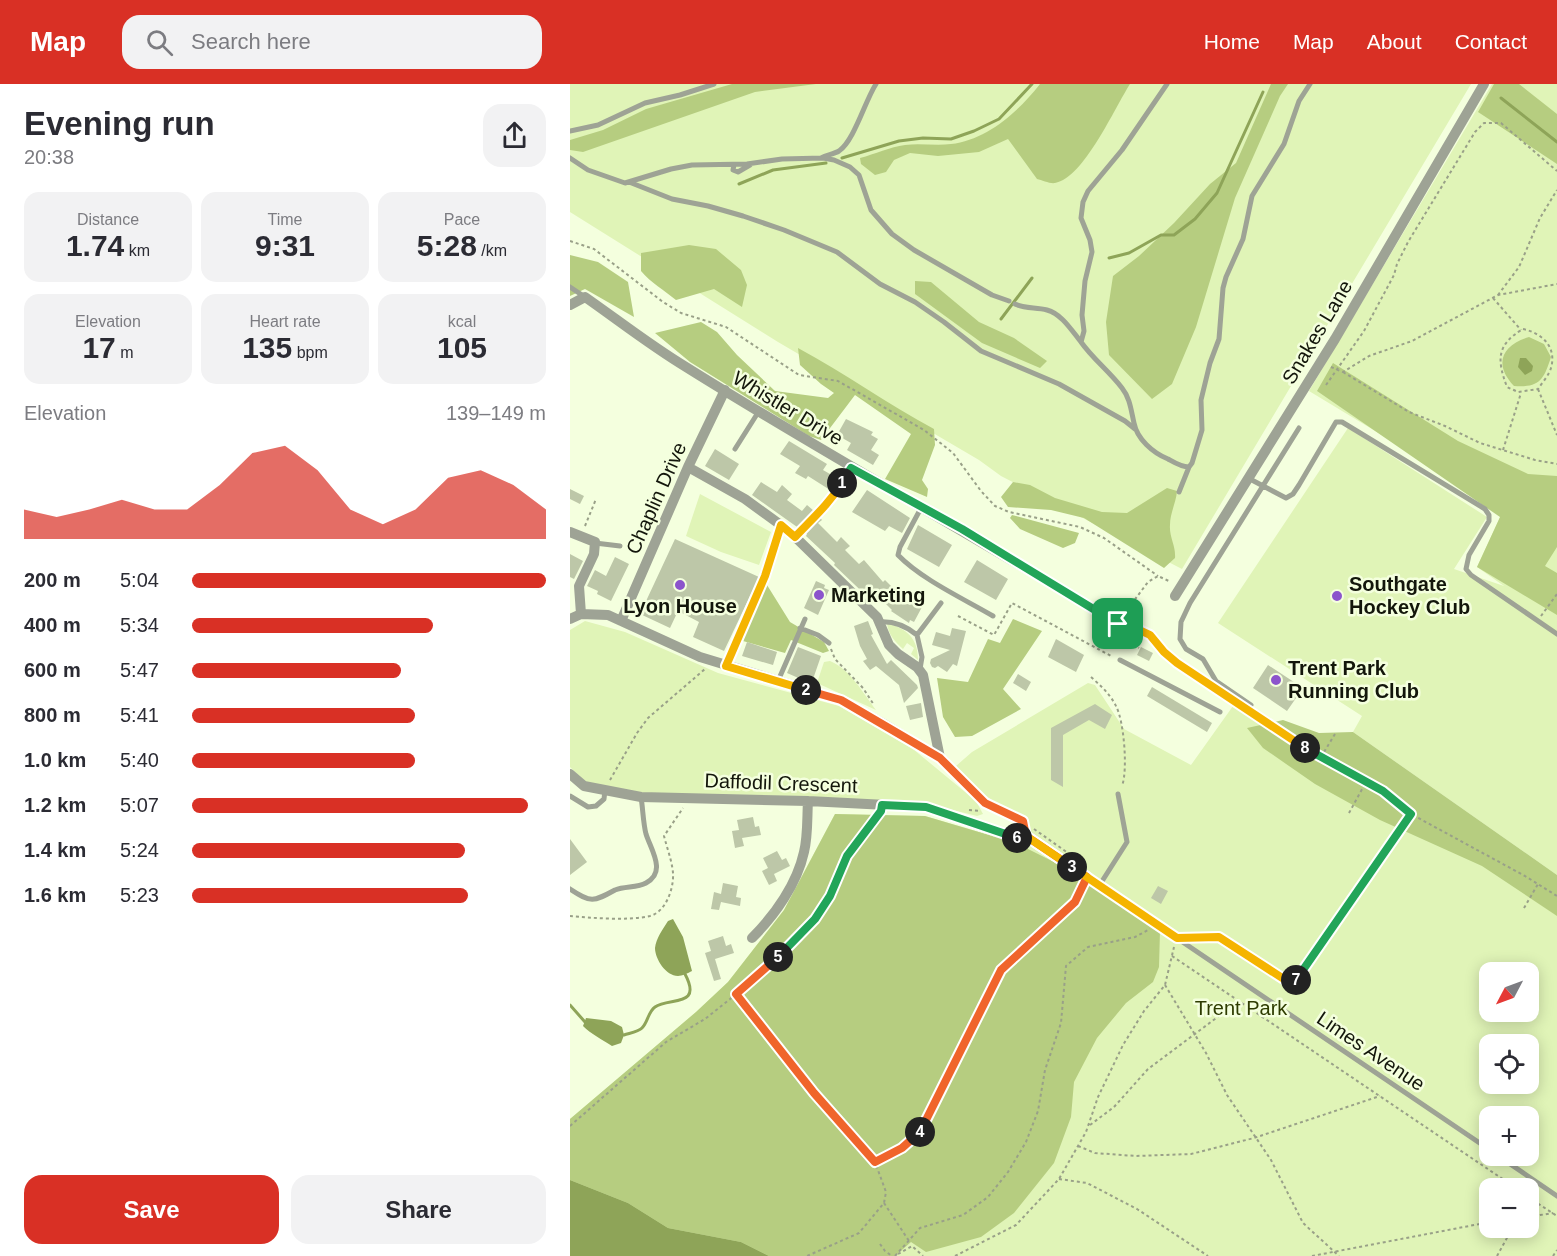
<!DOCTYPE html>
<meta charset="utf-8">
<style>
body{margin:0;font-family:Arial,sans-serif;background:#f2f2f3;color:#2b2b33;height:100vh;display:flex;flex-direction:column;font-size:22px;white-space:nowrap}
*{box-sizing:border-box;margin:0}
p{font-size:20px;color:#7c7c81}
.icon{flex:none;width:33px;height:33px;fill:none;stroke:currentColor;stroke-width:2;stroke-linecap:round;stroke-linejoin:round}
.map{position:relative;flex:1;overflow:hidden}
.details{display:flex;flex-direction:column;background:#fff;width:570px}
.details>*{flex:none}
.needle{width:39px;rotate:229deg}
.controls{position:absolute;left:909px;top:878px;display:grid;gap:12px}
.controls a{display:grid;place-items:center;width:60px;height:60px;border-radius:12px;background:#fff;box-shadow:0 3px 15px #0003;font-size:30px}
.pin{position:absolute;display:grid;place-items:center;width:51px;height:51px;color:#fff;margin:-26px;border-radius:12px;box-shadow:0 3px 9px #0006}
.km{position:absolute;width:30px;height:30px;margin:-15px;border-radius:50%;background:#222;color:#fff;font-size:16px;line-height:30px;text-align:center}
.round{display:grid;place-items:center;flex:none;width:63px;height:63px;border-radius:18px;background:#f2f2f3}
.overview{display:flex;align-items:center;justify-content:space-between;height:102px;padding:0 24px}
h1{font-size:33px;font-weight:800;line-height:45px}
.stats{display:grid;grid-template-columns:repeat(3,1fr);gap:9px;height:102px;padding:6px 24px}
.stats div{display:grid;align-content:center;border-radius:15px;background:#f2f2f3;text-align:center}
.stats b{font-size:30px;font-weight:800}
.stats small{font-size:16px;font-weight:400}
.stats p{font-size:16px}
.chart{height:168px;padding:12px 24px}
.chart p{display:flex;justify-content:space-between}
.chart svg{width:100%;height:108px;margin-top:6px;fill:#d93025;opacity:.7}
.cta{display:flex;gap:12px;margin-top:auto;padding:12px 24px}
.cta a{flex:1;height:69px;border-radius:18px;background:#d93025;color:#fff;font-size:24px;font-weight:800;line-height:69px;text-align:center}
.cta a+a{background:#f2f2f3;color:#2b2b33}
ul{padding:0 24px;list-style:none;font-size:20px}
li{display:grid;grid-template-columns:96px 72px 1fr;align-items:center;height:45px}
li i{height:15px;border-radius:8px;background:#d93025}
header{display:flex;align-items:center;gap:36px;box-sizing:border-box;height:84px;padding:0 30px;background:#d93025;color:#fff}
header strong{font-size:28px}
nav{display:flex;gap:33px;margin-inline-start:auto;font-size:21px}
.search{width:420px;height:54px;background:#f2f2f3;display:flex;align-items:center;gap:15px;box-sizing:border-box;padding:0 21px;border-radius:18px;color:#7c7c81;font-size:22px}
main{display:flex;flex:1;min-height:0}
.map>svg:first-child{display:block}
.green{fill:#e0f4b7;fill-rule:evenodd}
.forest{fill:#b6cd80}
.water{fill:#8ea458}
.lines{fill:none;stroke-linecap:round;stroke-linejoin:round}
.stream{stroke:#8ea458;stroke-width:3}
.building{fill:#bdc7a8}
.path{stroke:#99a088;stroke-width:2;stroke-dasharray:3 3;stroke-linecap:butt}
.lane{stroke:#9ea395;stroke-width:5}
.street{stroke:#9ea395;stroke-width:10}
.split-1-casing{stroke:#fff;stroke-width:12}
.split-2-casing{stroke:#fff;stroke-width:12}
.split-3-casing{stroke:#fff;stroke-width:12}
.split-4-casing{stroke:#fff;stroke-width:12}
.split-5-casing{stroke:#fff;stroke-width:12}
.split-6-casing{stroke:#fff;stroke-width:12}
.split-7-casing{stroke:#fff;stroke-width:12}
.split-8-casing{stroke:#fff;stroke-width:12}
.split-9-casing{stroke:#fff;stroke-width:12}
.split-1{stroke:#22a559;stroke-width:8}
.split-2{stroke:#f5b400;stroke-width:8}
.split-3{stroke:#f0652b;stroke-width:8}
.split-4{stroke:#f0652b;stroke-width:8}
.split-5{stroke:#f0652b;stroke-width:8}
.split-6{stroke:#22a559;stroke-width:8}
.split-7{stroke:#f5b400;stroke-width:8}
.split-8{stroke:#22a559;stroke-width:8}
.split-9{stroke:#f5b400;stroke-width:8}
.poi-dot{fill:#8c54cc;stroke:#f4ffde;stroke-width:2}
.labels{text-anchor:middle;stroke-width:5;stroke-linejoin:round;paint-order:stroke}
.street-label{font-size:20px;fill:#13160b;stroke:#f4ffde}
.poi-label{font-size:20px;font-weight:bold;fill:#13160b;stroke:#f4ffde;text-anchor:start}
.park-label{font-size:20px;fill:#2e3c00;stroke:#f4ffde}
</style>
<header>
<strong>Map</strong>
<div class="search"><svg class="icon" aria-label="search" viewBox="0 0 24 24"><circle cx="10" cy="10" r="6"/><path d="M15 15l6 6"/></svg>Search here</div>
<nav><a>Home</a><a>Map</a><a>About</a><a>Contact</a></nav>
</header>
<main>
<section class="details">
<div class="overview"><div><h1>Evening run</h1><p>20:38</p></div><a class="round"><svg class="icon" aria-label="share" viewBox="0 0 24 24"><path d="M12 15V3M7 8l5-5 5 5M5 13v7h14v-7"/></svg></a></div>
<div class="stats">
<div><p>Distance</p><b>1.74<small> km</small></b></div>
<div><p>Time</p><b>9:31</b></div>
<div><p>Pace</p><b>5:28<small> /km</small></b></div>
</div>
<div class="stats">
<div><p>Elevation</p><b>17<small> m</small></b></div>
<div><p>Heart rate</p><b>135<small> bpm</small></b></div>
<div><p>kcal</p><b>105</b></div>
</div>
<div class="chart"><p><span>Elevation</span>139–149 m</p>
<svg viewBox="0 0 160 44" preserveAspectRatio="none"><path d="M0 44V32L10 35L20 32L30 28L40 32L50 32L60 22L70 9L80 6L90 16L100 32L110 38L120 32L130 19L140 16L150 22L160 32V44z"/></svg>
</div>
<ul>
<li><b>200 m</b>5:04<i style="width:100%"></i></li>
<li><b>400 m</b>5:34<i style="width:68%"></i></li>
<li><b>600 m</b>5:47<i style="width:59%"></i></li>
<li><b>800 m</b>5:41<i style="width:63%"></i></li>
<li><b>1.0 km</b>5:40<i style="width:63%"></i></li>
<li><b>1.2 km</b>5:07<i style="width:95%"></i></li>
<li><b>1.4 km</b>5:24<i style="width:77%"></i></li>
<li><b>1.6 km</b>5:23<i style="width:78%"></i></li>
</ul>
<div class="cta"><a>Save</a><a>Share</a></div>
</section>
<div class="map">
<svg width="987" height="1172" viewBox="0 0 987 1172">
<rect width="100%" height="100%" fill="#f4ffde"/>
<!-- green -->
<path class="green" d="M0 0H901L612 485 431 392 409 376 208 258 0 128Z
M922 0H987V791L783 648 792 632 648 539 778 344 917 433 884 485 934 502 907 483 934 425 739 307Z
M130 410 201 448 189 481 151 468 116 452Z
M15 537 55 548 148 589 269 622 343 665 406 717 413 730 407 732 355 719 62 709 19 701 0 683V546Z
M317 539C337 545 348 554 348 576L341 570 344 564 337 559 333 565C325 558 318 550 317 539Z
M260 577C280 585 293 609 306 626L247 599 254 578Z
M518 599 525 601 554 645 621 681 668 615 987 808V1172H0V1035L126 928 158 898 214 826 265 730 355 732 446 759 460 746 415 711 386 682 402 668ZM920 888H958V927H920ZM920 960H958V999H920ZM920 1032H958V1071H920ZM920 1104H958V1143H920Z"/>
<!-- forest -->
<path class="forest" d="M162 0H246L185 8 13 68 0 66V56L33 46 76 25Z
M470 0H560C545 23 514 94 485 99 480 100 472 96 467 95L438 55 409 68 368 72 340 69 324 76 316 88 305 91 291 80 290 74C305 70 320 63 335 61 350 59 366 62 381 60 417 56 449 27 470 0Z
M701 0H718L710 12 665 114 626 243 602 300 582 315 539 271 536 238 543 192 569 172 604 139 640 100 666 79Z
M924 0H949L987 30V80L908 28Z
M119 161 146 165 171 186 177 201 172 223 144 205 106 216C94 206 81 199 71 187V169Z
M0 171 28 178 58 198 64 233 15 205 0 212Z
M345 197 361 198 409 238 444 254 477 277 470 284 412 259 345 210Z
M131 238 147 248 167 271 205 307 258 314 264 309 251 300 230 281 228 264C275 289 317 320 364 345L365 361 352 396 358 405 357 413 315 395 341 350 285 311 251 356 239 352 120 278 85 249Z
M959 253 974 260 981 273C974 295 970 304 944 302 923 280 932 261 959 253Z
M763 279 888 357 958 390 987 392V463L975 482 987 489V531L907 483 930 433 747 307Z
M443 398 460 401 485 414 532 428 557 429 597 404 607 407C606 419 600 429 600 441 599 453 606 462 605 474L594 484 514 434 481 426 438 423 431 413Z
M442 431 509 449 505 459 493 464 450 445 440 434Z
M197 501 220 538 254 558 259 567 253 569 221 556 215 569 173 557 185 524Z
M443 535 472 547 433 605 451 625 402 652 385 653 373 633 367 594 398 598 418 555 430 559Z
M713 636 749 649 783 648 987 791V832L912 782 810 736 745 700 693 664 677 644Z
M265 730 355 732 446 759 484 778 590 847 589 883 583 898 556 919 527 954 504 998 501 1033 484 1079 444 1129 411 1153 356 1168 341 1158 325 1172H199L171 1158 98 1144 58 1119 0 1096V1035L126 928 158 898 214 826Z"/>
<!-- water -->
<path class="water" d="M950 274H956L963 282 962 287 955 291 948 283Z
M103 835 113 853 122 887C118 889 112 892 108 892 96 892 85 875 85 864 86 854 93 845 98 837Z
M16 934 41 937 52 943 54 951 51 959 42 962C33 956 21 950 13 942Z
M0 1096 58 1119 98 1144 171 1158 199 1172H0Z"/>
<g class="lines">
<!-- stream -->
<path class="stream" d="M931 14 987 58
M272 74 329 57 353 54 381 55 404 47 429 35 462 0
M169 100 203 86 256 79
M539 174 559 169 591 151H604L625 135 647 109 693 8
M431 235 462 194
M0 921 15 938
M54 951C60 949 68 948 72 944 78 938 78 928 85 923 99 913 133 924 115 890"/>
</g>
<!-- building -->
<path class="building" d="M276 335 303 348 301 351 308 355 301 366 309 371 303 381 277 366 281 359 267 351Z
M219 357 257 380 253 386 267 394 260 406 238 392 236 395 225 389 230 382 210 370Z
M145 365 169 380 159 396 135 382Z
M191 398 207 408 212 401 222 410 217 416 232 427 237 421 244 427 252 436 248 439 267 458 271 453 280 462 275 466 289 480 294 476 313 498 315 496 340 521 342 518 352 523 344 538 340 536 339 539 321 527 322 526 311 515 305 520 264 481 265 479 236 452 237 450 182 411Z
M0 405 14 412 10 420 0 415Z
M297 406 340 434 332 449 319 442 315 447 282 428Z
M348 441 382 461 369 483 337 465Z
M105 455 189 493 154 567 123 553 129 538 108 527 100 544 70 530Z
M0 470 13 477 4 495 0 493Z
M45 473 59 480 41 517 27 510 28 507 17 502 25 486 36 492Z
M407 476 438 495 426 516 394 498Z
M246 497 255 501 254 504 259 506 248 531 234 524Z
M298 537 303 550 301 551 317 580 321 576 347 601 348 604 334 619 329 601 306 582 300 586 293 577 297 575 290 562 284 542Z
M382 544 396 547 387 582 383 580 377 588 368 582 365 584 362 583 360 579 361 575 380 566 362 561 366 548 380 552Z
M486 555 514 571 506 588 478 573Z
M177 558 207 568 203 581 172 572Z
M228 563 251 572 242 598 233 596 217 589Z
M571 563 583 569 579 577 567 571Z
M698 581 733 604 717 627 683 604Z
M448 590 461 598 456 607 443 599Z
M582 603 642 639 637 648 577 612Z
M351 619 353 633 340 636 336 622Z
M525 620 542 631 535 645 519 636 493 651V703L481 696V644Z
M183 733 185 743 189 742 191 751 172 754 174 762 165 764 162 747 169 746 167 736Z
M0 755 17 778 0 791Z
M207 767 212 776 216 774 220 782 204 790 207 797 199 801 192 787 198 784 193 774Z
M153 799 168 802 166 813 171 814 170 822 151 818 149 826 141 825 144 808 151 810Z
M588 802 598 807 591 820 581 814Z
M153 852 156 862 161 860 164 869 145 875 151 895 144 897 135 869 141 867 138 857Z"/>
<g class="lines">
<!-- path -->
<path class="path" d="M0 157 24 165 93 218 111 229 156 243 229 291 268 297 354 346 383 369 411 407 425 422 439 428 510 443 534 454 588 492
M928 211 949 183 970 134 987 106
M923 214 951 246
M953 245C972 249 987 263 981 284 979 291 972 299 968 305L948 308 937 303C927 276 926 261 953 245Z
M761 283 773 288 799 272 842 257 928 211 987 200
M773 288 839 328 875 342 910 359 965 376 987 380
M756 301 794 247 824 191 827 180 838 158 905 48 914 39H931L987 87
M968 305 987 351
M933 366 951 309
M15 442 26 415
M231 446 252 424 260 419 277 391
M554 530 578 498 588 492 601 498
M388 532 424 551 442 519 543 573
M971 532 987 510
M548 551 569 564
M587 560 607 579 637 599
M261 565 265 575 293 604 304 621
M160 572 195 492 207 452
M521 593C531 602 540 610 546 622 554 637 558 686 552 702
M681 629 731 662 813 707 841 730 955 792 987 812
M751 673 765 650
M40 696 67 649 78 634 135 585
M399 726 411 727
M779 729 796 698
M464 745 498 769 499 772
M954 824 968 800
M0 832C23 834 57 837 80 832 96 828 104 804 103 789 102 777 97 764 94 752L113 724
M621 854 649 853 723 901 841 730
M602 872 946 1104
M595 901 636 969 657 1011 701 1076 733 1139 769 1172
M166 910 244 1009 305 1078 316 1108 314 1119 289 1149 237 1172
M520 1041 544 1023 578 985 669 917
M0 1042 96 958 135 935 179 900 234 848 245 835 259 812 277 772 308 731
M508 1062 525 1069 566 1072 621 1070 684 1054 810 1012
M305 1078 332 1064 352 1046 431 886 505 818 513 801
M489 1095 517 1099 567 1125 638 1172
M958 1113 987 1132
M314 1119 339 1157
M958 1133 983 1129
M310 1160 315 1167 322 1172
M328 1170 342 1162 353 1172
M325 1172 350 1144 393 1131 418 1113 438 1088 456 1058 468 1027 475 986 491 939 496 882 518 863 565 853 580 845
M385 1172 446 1141 489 1095 516 1048 528 1013 553 961 574 927 595 901 604 863
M742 1172 920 1138
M927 1172 943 1143
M983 1172 987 1166"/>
<!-- lane -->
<path class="lane" d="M597 0 552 66 518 107 513 118 511 134 520 156 522 168 515 197 512 231 514 247 511 258C523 275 539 287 552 304 560 314 561 326 564 339 567 355 583 369 598 375 605 379 611 383 619 383L622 379 632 346 631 316 640 279 649 255 653 204 656 193 673 155 682 112 714 60 729 17 740 0
M0 47 28 41 75 19 110 11 144 0
M0 74 18 86 55 99 101 85 122 81 177 80 212 75 253 74 264 76 280 83 289 91 301 126 322 150 344 166 422 211 439 217
M251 74C257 71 264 70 269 67 284 57 295 17 306 0
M164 81 163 86 168 88 180 81
M59 98 102 115 138 122 173 132 214 146 267 168 310 200 345 218 374 238 411 267 489 300 555 337 565 345
M0 203 15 213
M445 220C455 225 466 223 477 226 492 230 502 247 511 258
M165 365 189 327
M678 394 716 414 723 410 729 401 766 338H772L915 425 919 431V437L899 471 896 485 901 491 987 550
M609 408 619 383
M351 424 330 463 328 471C351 495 394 515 423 532
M25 459 50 462
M309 538C323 537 336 542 347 551L352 573 350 585
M230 544 248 551 259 559
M347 551 371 519
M550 576 650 628
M208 597 235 535
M681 621 646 597 633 575 616 565 610 555 611 538 620 519 729 344
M374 677 415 719 453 737 456 752 920 1066
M0 712 18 723 26 722 34 715 35 706
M529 802 557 758 548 710
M0 805C21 819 23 818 45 806 55 802 67 804 76 799 97 788 81 766 76 750 73 738 73 725 71 713
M927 1071 987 1112"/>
<!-- street -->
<path class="street" d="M0 221 15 213C48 236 81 262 116 283 258 372 405 452 548 540L563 543 580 551
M118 383 175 415 219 447 307 533 319 561 328 570 347 583 353 591 370 674
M0 448 25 458 24 470 9 502 11 530
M605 512 765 255 914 0
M0 535 11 530 38 531 130 573 271 616 314 640 374 677
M51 537 118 383 155 306
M0 690 14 702 71 713 238 717 356 723 444 754 456 752
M182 854C205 831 227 800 234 768 238 752 237 733 238 717"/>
</g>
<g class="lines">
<!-- split-1 casing -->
<g class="split-1-casing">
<path id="split-1" d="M272 399 281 384 392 445 548 540"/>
</g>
<!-- split-2 casing -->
<g class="split-2-casing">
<path id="split-2" d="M236 606 156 582 195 492 211 441 225 453C242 435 259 420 272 399"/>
</g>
<!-- split-3 casing -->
<g class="split-3-casing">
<path id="split-3" d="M236 606 271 616 370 674 415 719 453 737 456 752 502 783"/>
</g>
<!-- split-4 casing -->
<g class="split-4-casing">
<path id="split-4" d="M350 1048 431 886 505 818 517 793 502 783"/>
</g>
<!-- split-5 casing -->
<g class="split-5-casing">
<path id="split-5" d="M208 873 166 910 244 1009 305 1078 332 1064 350 1048"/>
</g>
<!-- split-6 casing -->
<g class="split-6-casing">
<path id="split-6" d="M208 873 245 835 260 812 277 772 311 727 312 721 356 723 447 754"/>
</g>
<!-- split-7 casing -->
<g class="split-7-casing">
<path id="split-7" d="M447 754 456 752 607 854 649 853 723 901 726 896"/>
</g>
<!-- split-8 casing -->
<g class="split-8-casing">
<path id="split-8" d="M726 896 841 730 813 707 735 664"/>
</g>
<!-- split-9 casing -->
<g class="split-9-casing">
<path id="split-9" d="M548 540 563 543 580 551 594 568 607 579 735 664"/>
</g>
<!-- split-1 -->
<use href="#split-1" class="split-1"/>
<!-- split-2 -->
<use href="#split-2" class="split-2"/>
<!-- split-3 -->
<use href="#split-3" class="split-3"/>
<!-- split-4 -->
<use href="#split-4" class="split-4"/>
<!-- split-5 -->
<use href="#split-5" class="split-5"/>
<!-- split-6 -->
<use href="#split-6" class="split-6"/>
<!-- split-7 -->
<use href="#split-7" class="split-7"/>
<!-- split-8 -->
<use href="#split-8" class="split-8"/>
<!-- split-9 -->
<use href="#split-9" class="split-9"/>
</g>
<!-- markers -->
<g class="poi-dot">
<circle cx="110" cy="501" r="6"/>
<circle cx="249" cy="511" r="6"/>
<circle cx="767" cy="512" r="6"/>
<circle cx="706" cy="596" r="6"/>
</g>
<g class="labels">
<!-- street labels -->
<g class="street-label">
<text transform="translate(747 248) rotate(-59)" y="7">Snakes Lane</text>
<text transform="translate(218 324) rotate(31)" y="7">Whistler Drive</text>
<text transform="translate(86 414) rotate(-66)" y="7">Chaplin Drive</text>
<text transform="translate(211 699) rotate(2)" y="7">Daffodil Crescent</text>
<text transform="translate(801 967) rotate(34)" y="7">Limes Avenue</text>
</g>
<!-- poi labels -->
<g class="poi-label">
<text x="779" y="507">Southgate<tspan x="779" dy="23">Hockey Club</tspan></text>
<text x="261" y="518">Marketing</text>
<text x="110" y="529" text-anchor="middle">Lyon House</text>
<text x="718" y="591">Trent Park<tspan x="718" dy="23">Running Club</tspan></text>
</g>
<!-- park labels -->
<g class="park-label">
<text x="671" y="931">Trent Park</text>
</g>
</g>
</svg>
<div class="controls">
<a><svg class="needle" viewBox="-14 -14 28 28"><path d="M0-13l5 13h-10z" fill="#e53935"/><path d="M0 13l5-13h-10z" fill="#7c7c81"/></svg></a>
<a><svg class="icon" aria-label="locate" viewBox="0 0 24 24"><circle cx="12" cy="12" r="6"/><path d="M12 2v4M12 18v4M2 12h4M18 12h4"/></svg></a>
<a>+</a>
<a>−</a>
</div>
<div class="pin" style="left:548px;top:540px;background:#1e9e55"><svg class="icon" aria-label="arrive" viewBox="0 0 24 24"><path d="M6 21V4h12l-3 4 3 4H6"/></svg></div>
<b class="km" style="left:272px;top:399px">1</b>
<b class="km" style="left:236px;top:606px">2</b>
<b class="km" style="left:502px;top:783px">3</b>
<b class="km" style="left:350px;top:1048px">4</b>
<b class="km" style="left:208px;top:873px">5</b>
<b class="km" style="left:447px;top:754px">6</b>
<b class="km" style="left:726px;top:896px">7</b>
<b class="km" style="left:735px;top:664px">8</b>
</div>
</main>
